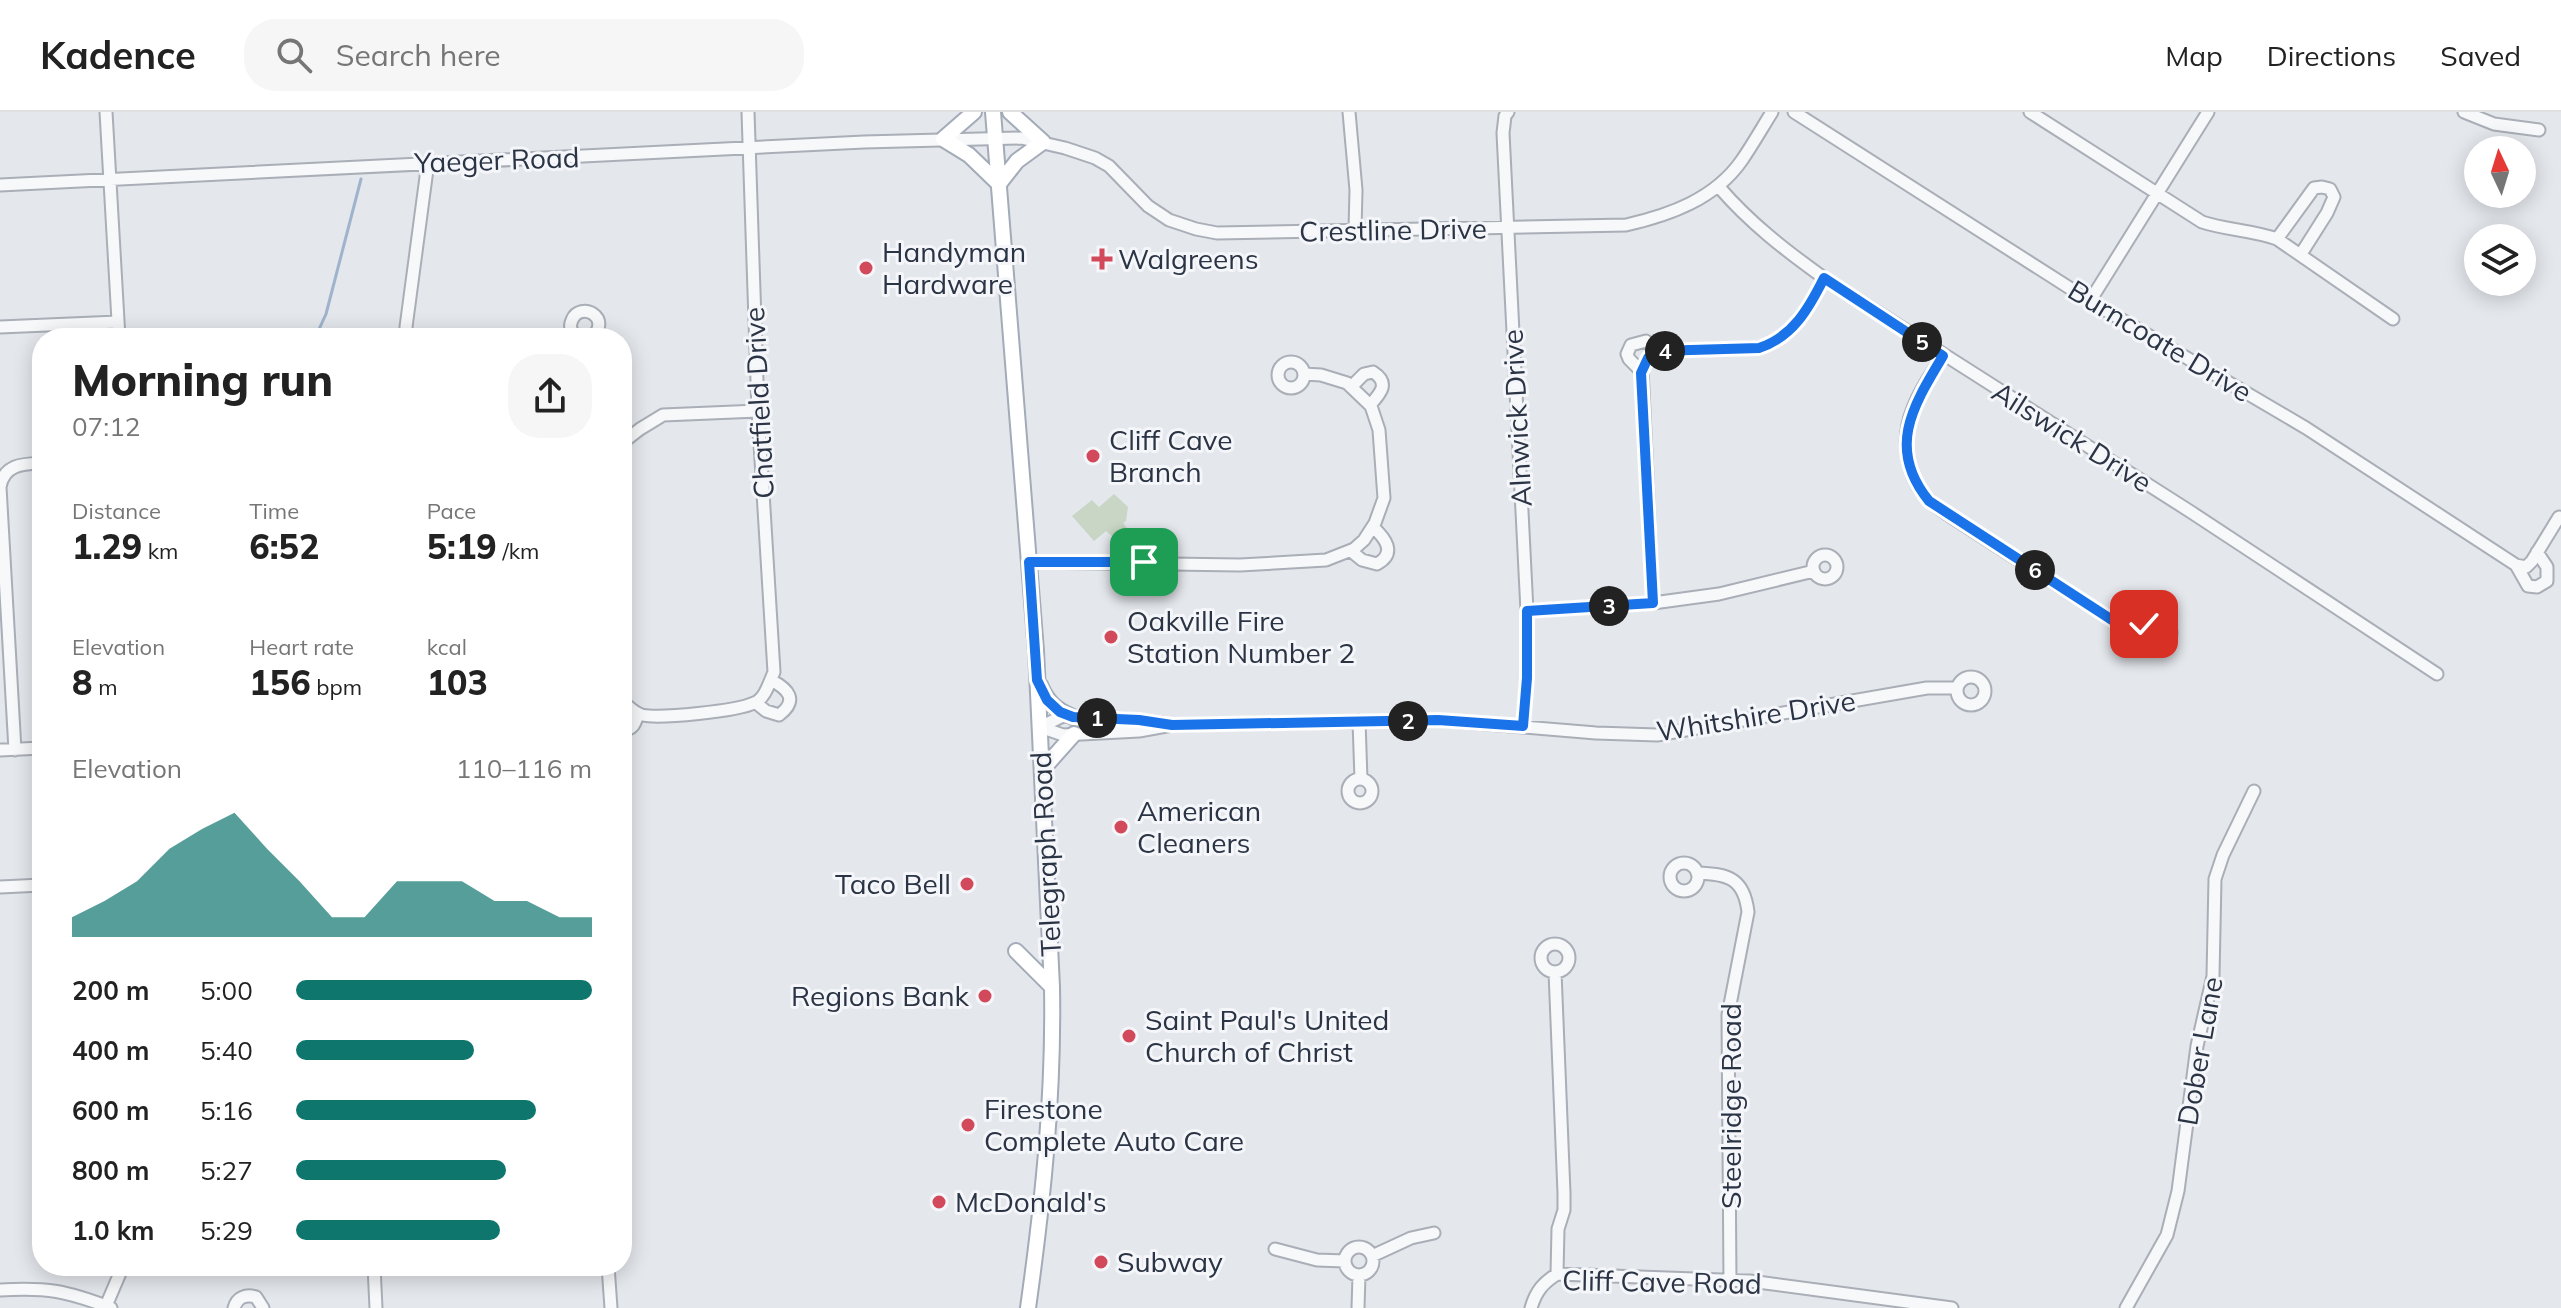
<!DOCTYPE html>
<meta charset="utf-8">
<style>
body{margin:0;font-family:Mulish,sans-serif;background:#f6f6f6;color:#222;height:100vh;display:flex;flex-direction:column;font-size:30px;white-space:nowrap}
*{box-sizing:border-box;margin:0}
p{font-size:26px;color:#767676}
.icon{flex:none;width:44px;height:44px;fill:none;stroke:currentColor;stroke-width:2;stroke-linecap:round;stroke-linejoin:round}
.map{position:relative;flex:1;overflow:hidden}
.details{position:absolute;left:32px;top:216px;width:600px;height:948px;display:flex;flex-direction:column;background:#fff;border-radius:32px;box-shadow:0 4px 20px #0003}
.details>*{flex:none}
.needle{width:52px;rotate:356deg}
.fabs{position:absolute;left:2464px;top:24px;display:grid;gap:16px}
.fabs a{display:grid;place-items:center;width:72px;height:72px;border-radius:50%;background:#fff;box-shadow:0 4px 20px #0003;font-size:40px}
.pin{position:absolute;display:grid;place-items:center;width:68px;height:68px;color:#fff;margin:-34px;border-radius:16px;box-shadow:0 4px 12px #0006}
.km{position:absolute;width:40px;height:40px;margin:-20px;border-radius:50%;background:#222;color:#fff;font-size:22px;line-height:40px;text-align:center}
.round{display:grid;place-items:center;flex:none;width:84px;height:84px;border-radius:32px;background:#f6f6f6}
.summary{display:flex;align-items:center;justify-content:space-between;height:136px;padding:0 40px}
h1{font-size:44px;font-weight:800;line-height:60px}
.figures{display:grid;grid-template-columns:repeat(3,1fr);gap:12px;height:136px;padding:8px 40px}
.figures div{display:grid;align-content:center}
.figures b{font-size:34px;font-weight:800}
.figures small{font-size:22px;font-weight:400}
.figures p{font-size:22px}
.chart{height:224px;padding:16px 40px}
.chart p{display:flex;justify-content:space-between}
.chart svg{width:100%;height:144px;margin-top:8px;fill:#0f766e;opacity:.7}
ul{padding:0 40px;list-style:none;font-size:26px}
li{display:grid;grid-template-columns:128px 96px 1fr;align-items:center;height:60px}
li i{height:20px;border-radius:10px;background:#0f766e}
header{display:flex;align-items:center;gap:48px;box-sizing:border-box;height:112px;padding:0 40px;background:#fff;border-bottom:2px solid #e0e0e0}
header strong{font-size:38px}
nav{display:flex;gap:44px;margin-inline-start:auto;font-size:28px}
.search{width:560px;height:72px;background:#f6f6f6;display:flex;align-items:center;gap:20px;box-sizing:border-box;padding:0 28px;border-radius:32px;color:#767676;font-size:30px}
.map>svg:first-child{display:block}
.green{fill:#c9d6c5}
.lines{fill:none;stroke-linecap:round;stroke-linejoin:round}
.stream{stroke:#9fb4cc;stroke-width:3}
.minor-casing{stroke:#a9aeb7;stroke-width:15}
.major-casing{stroke:#a3abb8;stroke-width:18}
.minor{stroke:#f7f8fa;stroke-width:11}
.major{stroke:#fff;stroke-width:14}
.route-casing{stroke:#fff;stroke-width:16}
.route{stroke:#1a73e8;stroke-width:10}
.poi-dot{fill:#d1495b;stroke:#f4f6f9;stroke-width:3}
.labels{text-anchor:middle;stroke-width:6;stroke-linejoin:round;paint-order:stroke}
.street-label{font-size:28px;fill:#2b3445;stroke:#f4f6f9}
.poi-label{font-size:28px;fill:#2b3445;stroke:#f4f6f9;text-anchor:start}
</style>
<header>
<strong>Kadence</strong>
<div class="search"><svg class="icon" aria-label="search" viewBox="0 0 24 24"><circle cx="10" cy="10" r="6"/><path d="M15 15l6 6"/></svg>Search here</div>
<nav><a>Map</a><a>Directions</a><a>Saved</a></nav>
</header>
<div class="map">
<svg width="2561" height="1196" viewBox="0 0 2561 1196">
<rect width="100%" height="100%" fill="#e4e7ec"/>
<!-- green -->
<path class="green" d="M1114 382 1128 395 1126 409 1123 411 1130 420 1127 423 1120 417 1112 424 1106 419 1094 429 1072 404 1092 388 1099 395Z"/>
<g class="lines">
<!-- stream -->
<path class="stream" d="M315 226 326 202 361 67"/>
<!-- minor casing -->
<g class="minor-casing">
<path id="minor" d="M106 0 119 226
M1349 0 1356 78 1355 117
M1508 0 1505 4 1503 21 1527 499V566L1523 614
M1794 0 2090 189 2306 316 2516 453 2526 455 2532 449 2559 405
M2030 0 2202 110C2226 118 2252 118 2277 127L2393 207
M2464 0 2494 12 2539 18
M0 73 864 30 1021 26 1065 36 1095 46 1109 54 1148 94 1169 108 1196 117 1217 121 1626 113C1670 103 1715 87 1742 48 1753 32 1762 16 1772 0
M1719 75C1750 111 1785 138 1824 166L2191 400 2437 562
M2277 127 2314 76 2322 75 2330 77 2334 85 2327 101 2301 142
M2090 189 2208 0
M0 215 118 210
M408 226 406 215 428 50
M578 226C573 221 568 217 572 208 580 188 614 206 591 226
M1943 244C1932 261 1919 279 1912 299 1901 327 1906 365 1928 387 1935 395 1945 400 1953 406L2129 519 2141 521
M1278 263a13 13 0 1 1 26 0a13 13 0 1 1-26 0Z
M1641 259 1629 247 1627 242 1631 233 1646 229 1658 239
M1351 275 1364 262 1373 260C1390 271 1381 281 1370 293
M622 331 640 317 663 303 758 299
M1351 439 1362 448 1377 452C1397 441 1385 426 1373 415
M1813 455a12 12 0 1 1 24 0a12 12 0 1 1-24 0Z
M1029 450 1240 453 1326 448 1354 437 1364 428 1375 411 1384 386 1379 318 1371 294 1347 271 1321 263 1304 262
M2516 453 2528 474 2537 475 2547 469V455L2537 440
M1653 491 1642 257 1648 246 1657 239 1759 236C1793 225 1809 196 1824 166
M1527 499 1653 491 1719 482 1814 459
M2141 521a15 15 0 1 1 30 0a15 15 0 1 1-30 0Z
M1957 579a14 14 0 1 1 28 0a14 14 0 1 1-28 0Z
M622 589C628 594 634 601 642 603 660 607 737 599 754 591 765 587 769 571 774 560L758 299 748 0
M756 591 766 599 779 603C799 588 788 577 771 568
M1359 609 1361 667
M1040 615 1063 623 1139 619 1172 613 1438 608 1596 621 1657 623 1927 576H1956
M1040 615 1063 604 1139 608 1163 611
M622 618C633 618 635 612 638 602
M0 638 42 636
M15 638 0 375C4 352 23 352 42 351
M1348 679a12 12 0 1 1 24 0a12 12 0 1 1-24 0Z
M1670 765a14 14 0 1 1 28 0a14 14 0 1 1-28 0Z
M1697 761C1728 762 1744 766 1748 800L1728 903 1730 1168
M0 775 42 773
M1541 846a14 14 0 1 1 28 0a14 14 0 1 1-28 0Z
M1555 860 1564 1081V1098L1558 1117 1557 1162
M1345 1149a14 14 0 1 1 28 0a14 14 0 1 1-28 0Z
M1275 1137 1317 1148 1345 1149
M1372 1144 1411 1126 1434 1121
M374 1154 376 1196
M608 1154 611 1196
M0 1178C47 1175 67 1179 111 1196
M106 1194 123 1154
M234 1196C237 1185 246 1182 256 1185L263 1196
M1358 1196 1359 1163
M1531 1196C1536 1179 1543 1171 1557 1162L1750 1169 1952 1196
M2126 1196 2167 1123 2178 1079 2197 934 2213 864 2215 767 2223 743 2254 679"/>
</g>
<!-- major casing -->
<g class="major-casing">
<path id="major" d="M974 0 943 27 969 43 999 72
M993 0 1036 539 1052 875C1054 984 1043 1089 1028 1196
M999 72 1017 49 1043 30 1010 0
M1040 573C1047 590 1056 598 1073 605
M1042 658 1074 622
M1016 839 1052 875"/>
</g>
<!-- minor -->
<use href="#minor" class="minor"/>
<!-- major -->
<use href="#major" class="major"/>
</g>
<g class="lines">
<!-- route casing -->
<g class="route-casing">
<path id="route" d="M1144 450H1029L1037 568 1047 588 1060 600 1073 605 1139 608 1172 613 1438 608 1523 614 1527 566V499L1653 491 1641 261 1648 246 1657 239 1759 236C1793 225 1809 196 1824 166L1943 244C1913 294 1886 336 1929 389L2129 519 2141 521 2144 512"/>
</g>
<!-- route -->
<use href="#route" class="route"/>
</g>
<!-- markers -->
<g class="poi-dot">
<path d="M1098 135h8v8h8v8h-8v8h-8v-8h-8v-8h8z"/>
<circle cx="866" cy="156" r="8"/>
<circle cx="1093" cy="344" r="8"/>
<circle cx="1111" cy="525" r="8"/>
<circle cx="1121" cy="715" r="8"/>
<circle cx="967" cy="772" r="8"/>
<circle cx="985" cy="884" r="8"/>
<circle cx="1129" cy="924" r="8"/>
<circle cx="968" cy="1013" r="8"/>
<circle cx="939" cy="1090" r="8"/>
<circle cx="1101" cy="1150" r="8"/>
</g>
<g class="labels">
<!-- street labels -->
<g class="street-label">
<text transform="translate(497 48) rotate(-2)" y="10">Yaeger Road</text>
<text transform="translate(1393 118) rotate(-1)" y="10">Crestline Drive</text>
<text transform="translate(2160 229) rotate(31)" y="10">Burncoate Drive</text>
<text transform="translate(759 291) rotate(-93)" y="10">Chatfield Drive</text>
<text transform="translate(1517 306) rotate(-93)" y="10">Alnwick Drive</text>
<text transform="translate(2072 325) rotate(32)" y="10">Ailswick Drive</text>
<text transform="translate(1756 604) rotate(-9)" y="10">Whitshire Drive</text>
<text transform="translate(1046 742) rotate(-93)" y="10">Telegraph Road</text>
<text transform="translate(2200 939) rotate(-80)" y="10">Dober Lane</text>
<text transform="translate(1731 994) rotate(-90)" y="10">Steelridge Road</text>
<text transform="translate(1662 1170) rotate(1)" y="10">Cliff Cave Road</text>
</g>
<!-- poi labels -->
<g class="poi-label">
<text x="882" y="150">Handyman<tspan x="882" dy="32">Hardware</tspan></text>
<text x="1118" y="157">Walgreens</text>
<text x="1109" y="338">Cliff Cave<tspan x="1109" dy="32">Branch</tspan></text>
<text x="1127" y="519">Oakville Fire<tspan x="1127" dy="32">Station Number 2</tspan></text>
<text x="1137" y="709">American<tspan x="1137" dy="32">Cleaners</tspan></text>
<text x="951" y="782" text-anchor="end">Taco Bell</text>
<text x="969" y="894" text-anchor="end">Regions Bank</text>
<text x="1145" y="918">Saint Paul's United<tspan x="1145" dy="32">Church of Christ</tspan></text>
<text x="984" y="1007">Firestone<tspan x="984" dy="32">Complete Auto Care</tspan></text>
<text x="955" y="1100">McDonald's</text>
<text x="1117" y="1160">Subway</text>
</g>
</g>
</svg>
<div class="fabs">
<a><svg class="needle" viewBox="-14 -14 28 28"><path d="M0-13l5 13h-10z" fill="#e53935"/><path d="M0 13l5-13h-10z" fill="#767676"/></svg></a>
<a><svg class="icon" aria-label="layers" viewBox="0 0 24 24"><path d="M12 4l9 5-9 5-9-5zM3 14l9 5 9-5"/></svg></a>
</div>
<div class="pin" style="left:1144px;top:450px;background:#1e9e55"><svg class="icon" aria-label="arrive" viewBox="0 0 24 24"><path d="M6 21V4h12l-3 4 3 4H6"/></svg></div>
<div class="pin" style="left:2144px;top:512px;background:#d93025"><svg class="icon" aria-label="check" viewBox="0 0 24 24"><path d="M5 12l5 5 9-10"/></svg></div>
<b class="km" style="left:1097px;top:606px">1</b>
<b class="km" style="left:1408px;top:609px">2</b>
<b class="km" style="left:1609px;top:494px">3</b>
<b class="km" style="left:1665px;top:239px">4</b>
<b class="km" style="left:1922px;top:230px">5</b>
<b class="km" style="left:2035px;top:458px">6</b>
<section class="details">
<div class="summary"><div><h1>Morning run</h1><p>07:12</p></div><a class="round"><svg class="icon" aria-label="share" viewBox="0 0 24 24"><path d="M12 15V3M7 8l5-5 5 5M5 13v7h14v-7"/></svg></a></div>
<div class="figures">
<div><p>Distance</p><b>1.29<small> km</small></b></div>
<div><p>Time</p><b>6:52</b></div>
<div><p>Pace</p><b>5:19<small> /km</small></b></div>
</div>
<div class="figures">
<div><p>Elevation</p><b>8<small> m</small></b></div>
<div><p>Heart rate</p><b>156<small> bpm</small></b></div>
<div><p>kcal</p><b>103</b></div>
</div>
<div class="chart"><p><span>Elevation</span>110–116 m</p>
<svg viewBox="0 0 160 44" preserveAspectRatio="none"><path d="M0 44V38L10 33L20 27L30 17L40 11L50 6L60 17L70 27L80 38L90 38L100 27L110 27L120 27L130 33L140 33L150 38L160 38V44z"/></svg>
</div>
<ul>
<li><b>200 m</b>5:00<i style="width:100%"></i></li>
<li><b>400 m</b>5:40<i style="width:60%"></i></li>
<li><b>600 m</b>5:16<i style="width:81%"></i></li>
<li><b>800 m</b>5:27<i style="width:71%"></i></li>
<li><b>1.0 km</b>5:29<i style="width:69%"></i></li>
</ul>
</section>
</div>
